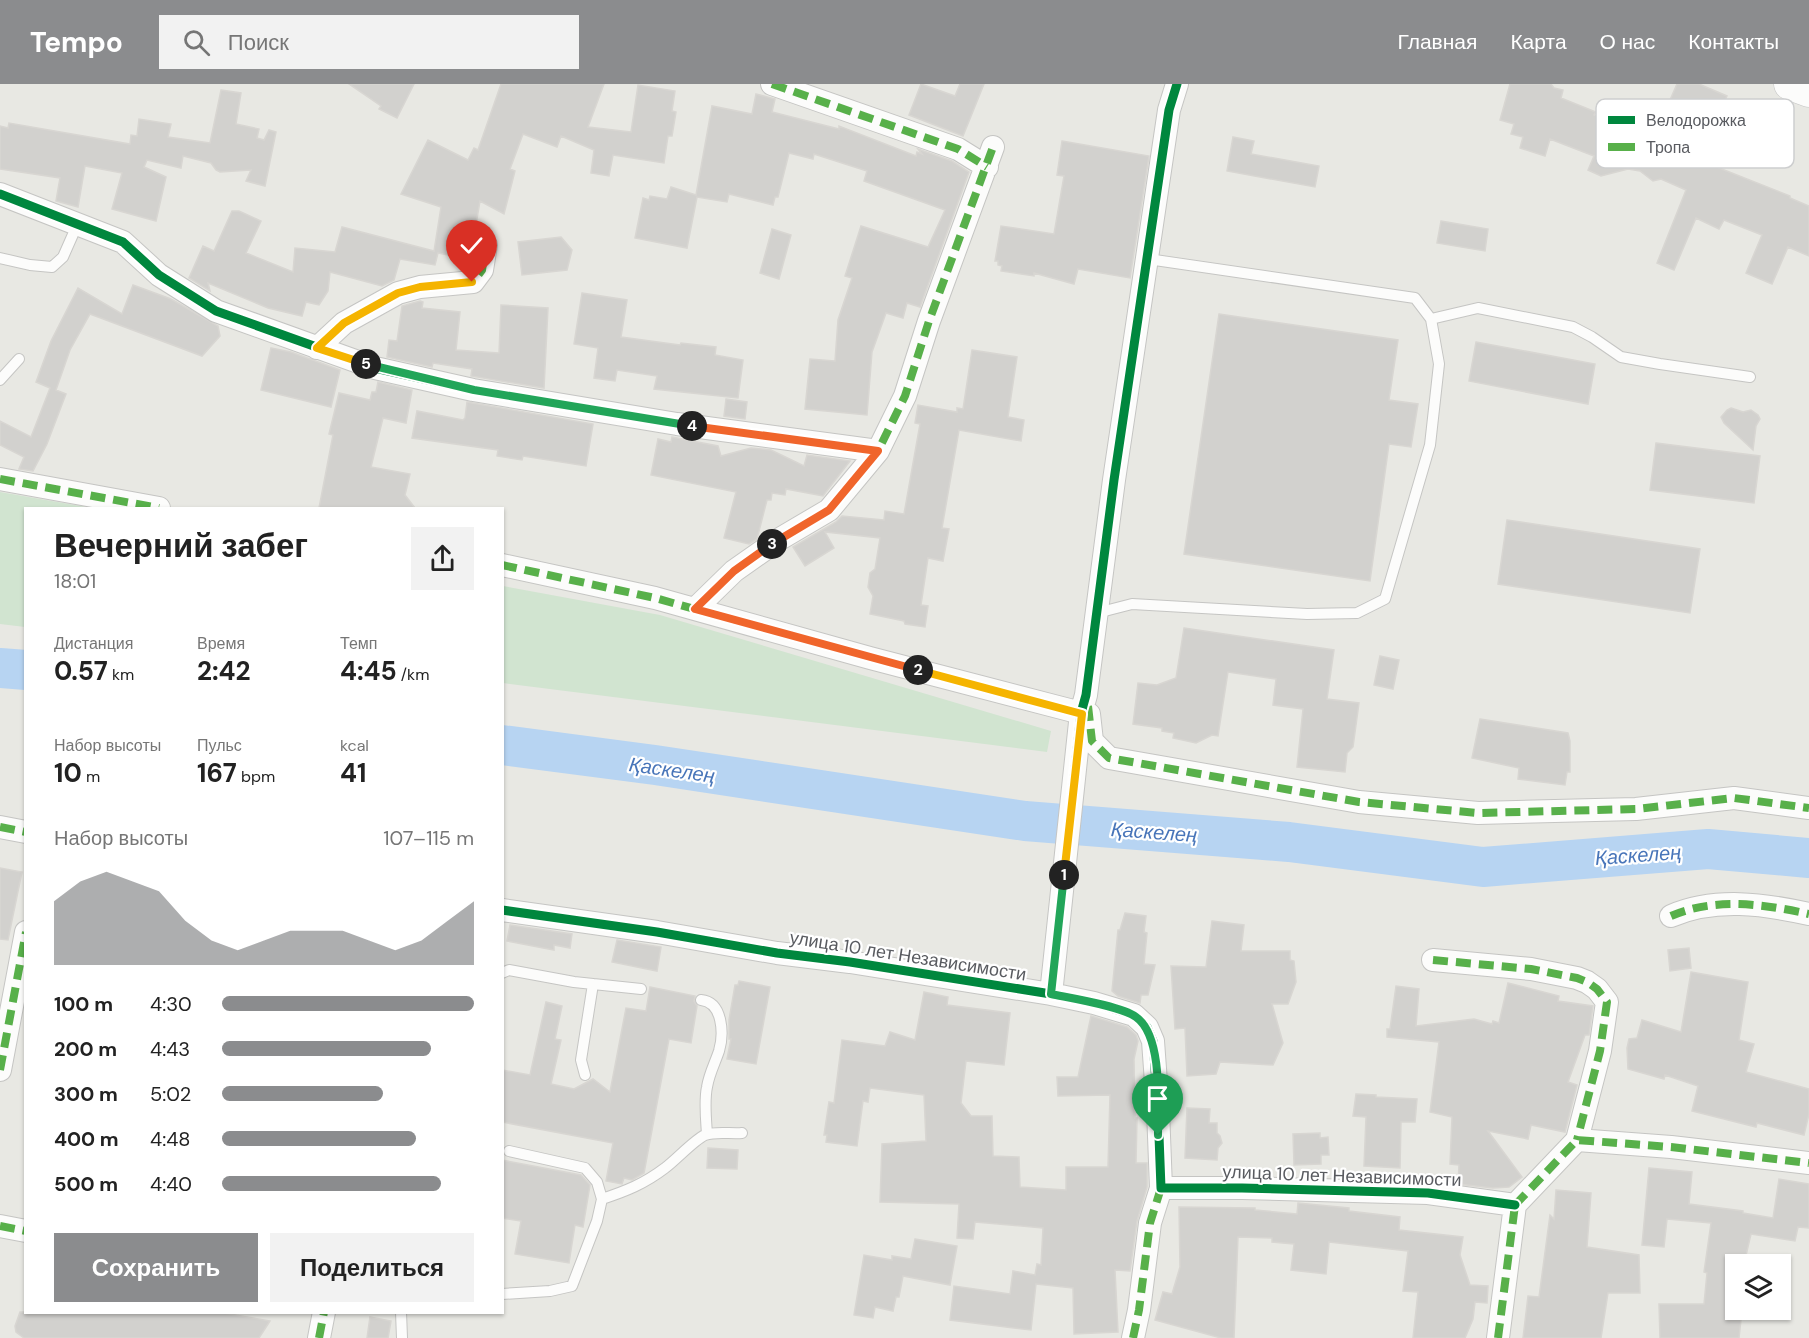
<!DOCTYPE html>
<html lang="ru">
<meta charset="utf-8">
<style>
body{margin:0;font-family:"DM Sans",sans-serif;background:#f2f2f2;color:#222;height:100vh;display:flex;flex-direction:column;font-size:22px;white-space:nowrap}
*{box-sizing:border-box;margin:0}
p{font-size:20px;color:#767676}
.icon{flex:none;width:33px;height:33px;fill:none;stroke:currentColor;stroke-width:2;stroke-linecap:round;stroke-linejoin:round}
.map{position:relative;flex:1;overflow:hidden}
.drawer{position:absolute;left:24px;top:423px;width:480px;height:807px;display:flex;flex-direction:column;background:#fff;border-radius:0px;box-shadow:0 2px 4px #0004}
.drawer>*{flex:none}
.fabs{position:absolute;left:1725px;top:1170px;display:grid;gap:12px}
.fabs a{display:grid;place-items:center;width:66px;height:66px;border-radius:0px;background:#fff;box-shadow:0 2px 4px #0004;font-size:30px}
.pin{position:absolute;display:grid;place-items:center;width:51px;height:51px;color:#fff;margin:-62px -26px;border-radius:50% 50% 50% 0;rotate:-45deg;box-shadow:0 0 6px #0007}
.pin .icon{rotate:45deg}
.km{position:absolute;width:30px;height:30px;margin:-15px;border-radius:50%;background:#222;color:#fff;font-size:16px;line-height:30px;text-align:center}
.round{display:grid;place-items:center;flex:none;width:63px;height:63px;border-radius:0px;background:#f2f2f2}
.overview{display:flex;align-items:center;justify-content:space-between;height:102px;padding:0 30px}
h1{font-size:33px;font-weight:700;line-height:45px}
.stats{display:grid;grid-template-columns:repeat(3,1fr);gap:9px;height:102px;padding:6px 30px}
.stats div{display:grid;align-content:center}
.stats b{font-size:26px;font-weight:700}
.stats small{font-size:16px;font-weight:400}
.stats p{font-size:16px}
.chart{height:168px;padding:12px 30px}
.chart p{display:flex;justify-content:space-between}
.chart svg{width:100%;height:108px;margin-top:6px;fill:#8b8c8e;opacity:.7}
.cta{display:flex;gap:12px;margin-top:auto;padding:12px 30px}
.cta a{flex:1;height:69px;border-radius:0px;background:#8b8c8e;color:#fff;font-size:24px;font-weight:700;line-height:69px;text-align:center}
.cta a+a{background:#f2f2f2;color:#222}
ul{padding:0 30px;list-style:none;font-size:20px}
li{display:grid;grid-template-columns:96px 72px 1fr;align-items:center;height:45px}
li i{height:15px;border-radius:8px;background:#8b8c8e}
header{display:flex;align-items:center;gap:36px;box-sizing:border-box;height:84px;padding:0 30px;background:#8b8c8e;color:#fff}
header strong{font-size:28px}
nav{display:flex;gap:33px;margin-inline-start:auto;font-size:21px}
.search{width:420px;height:54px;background:#f2f2f2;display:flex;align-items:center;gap:15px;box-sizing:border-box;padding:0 21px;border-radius:0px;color:#767676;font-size:22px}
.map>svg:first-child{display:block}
.green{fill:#d1e4d0}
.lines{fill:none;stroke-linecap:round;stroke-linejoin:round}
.river{stroke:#b7d4f2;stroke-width:40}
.building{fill:#d2d1ce;stroke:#d8d6d2;stroke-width:1.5}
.lane-casing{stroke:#c5c5c3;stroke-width:12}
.street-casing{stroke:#c5c5c3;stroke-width:24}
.secondary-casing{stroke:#c5c5c4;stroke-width:33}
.lane{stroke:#fcfcfb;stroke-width:10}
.street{stroke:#fcfcfb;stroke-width:22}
.secondary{stroke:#fcfcfb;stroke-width:32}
.quiet{stroke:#58b04a;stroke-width:8;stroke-dasharray:15 8;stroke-linecap:butt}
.cycleway-casing{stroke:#fff;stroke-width:13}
.cycleway{stroke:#00873e;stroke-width:9}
.split-1-casing{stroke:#fff;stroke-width:12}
.split-2-casing{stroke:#fff;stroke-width:12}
.split-3-casing{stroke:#fff;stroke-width:12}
.split-4-casing{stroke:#fff;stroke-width:12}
.split-5-casing{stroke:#fff;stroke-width:12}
.split-6-casing{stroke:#fff;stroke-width:12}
.split-1{stroke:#22a559;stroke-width:8}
.split-2{stroke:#f5b400;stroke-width:8}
.split-3{stroke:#f0652b;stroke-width:8}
.split-4{stroke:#f0652b;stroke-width:8}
.split-5{stroke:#22a559;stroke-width:8}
.split-6{stroke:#f5b400;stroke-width:8}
.labels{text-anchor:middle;stroke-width:4.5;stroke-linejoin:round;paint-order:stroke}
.street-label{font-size:18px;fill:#595b60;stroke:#fff}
.water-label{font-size:20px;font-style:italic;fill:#4875b9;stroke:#fff}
.key{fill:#fff;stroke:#cdcecf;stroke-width:1.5}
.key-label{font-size:16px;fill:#595b60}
</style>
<header>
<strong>Tempo</strong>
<div class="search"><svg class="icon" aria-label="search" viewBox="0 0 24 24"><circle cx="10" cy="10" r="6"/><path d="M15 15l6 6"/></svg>Поиск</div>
<nav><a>Главная</a><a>Карта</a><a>О нас</a><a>Контакты</a></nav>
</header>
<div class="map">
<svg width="1809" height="1254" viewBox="0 0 1809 1254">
<rect width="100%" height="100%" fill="#e8e8e3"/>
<!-- green -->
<path class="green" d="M0 408 92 424H26L25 543 0 540Z
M503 502 660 531 1051 647 1047 668 503 599Z"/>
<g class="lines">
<!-- river -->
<path class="river" d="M0 584 26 586
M502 661 655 681 1025 737 1289 758 1483 783 1708 765 1809 774"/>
</g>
<!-- building -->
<path class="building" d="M349 0H414L397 34 379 25 381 22Z
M501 0H604L588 43 631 48 638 1 675 7 672 27 676 28 672 52H668L664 79 613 71 609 92 591 89 594 66 561 52 557 63 523 50 510 85 515 87 504 130 480 117 470 175 438 169 435 181 400 175 394 196 382 202 330 188 328 207 319 221 306 218 302 232 268 224 208 199 210 207 189 194 203 162 214 167 232 127H239L261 137 246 169 293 188 295 164 335 168 342 143 434 167 441 123 401 110 428 56 468 76 474 64 478 66Z
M921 0 955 12 960 0H984L963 52 909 31Z
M1510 0H1551L1554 4 1563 6 1561 14 1596 28 1594 31 1628 44 1633 31 1659 41 1677 0H1699L1727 12 1699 76 1790 112V114L1809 122V172L1788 163 1772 200 1746 189 1762 151 1724 136 1719 145 1696 134 1674 186 1657 179 1686 106 1661 95 1653 97 1640 87 1628 85 1601 92 1588 86 1594 72 1550 55 1545 72 1520 64 1523 53 1511 50 1514 40 1500 36Z
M221 6 241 9 236 40 259 45 257 54 264 56 269 46 276 48 265 102 246 97 251 86 220 88 216 86 211 79 183 72 181 84 147 76 144 83 166 93 156 137 112 125 122 89 85 82 78 123 56 117 60 94 0 85V42L8 44 9 39 130 60 131 51 137 52 139 35 171 40 168 53 210 59Z
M756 10 775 15 772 28 839 45V42L916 72 917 68 922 70 918 65 952 77 969 88 920 223 907 219 903 234 886 229 872 268 867 331 805 325 810 275 835 277 838 236 852 194 845 192 861 142 928 163 945 126 864 97 867 87 814 70 813 75 789 69 778 113H775L773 121 729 110 727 118 697 113 687 164 635 154 643 114 649 116 650 112 667 115 671 103 696 111 712 22 752 30Z
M1233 53 1254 57 1251 70 1319 82 1315 103 1227 87Z
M1062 57 1149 72 1130 194 1078 185 1074 200 1034 189V192L1001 187 1002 182 998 181V177H995L1001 142 1054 150 1064 92 1057 91Z
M1441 137 1488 145 1485 167 1437 159Z
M772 145 791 151 779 195 760 189Z
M561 153 572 166 567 186 522 191 518 158Z
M133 201 171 215 218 242 220 252 202 272 90 230 70 266 56 306 66 310 47 360 33 387 19 385 24 373 0 361V337L31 353 50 304 36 298 51 257 78 204 122 230Z
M582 209 627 216 621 253 680 261 681 259 716 263 715 271 743 276 738 314 654 305 657 292 617 286 615 297 594 294 598 264 574 260Z
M420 217 423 218 422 224 460 228 456 266 499 269 501 221 548 224 544 304 471 292 472 285 433 279 432 283 387 273 389 256 397 257 402 222Z
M1219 230 1398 256 1389 316 1418 320 1411 363 1389 360 1370 497 1184 470Z
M1476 258 1595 280 1588 320 1469 297Z
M271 264 291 268 340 286 331 323 261 306Z
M972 266 1017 273 1008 333 1024 336 1021 357 959 346 942 444 949 445 943 477 928 474 921 521 928 522 925 543 905 540 904 537 870 530 873 512 868 503 870 489 875 485 880 454 825 448 834 464 805 482 793 463 836 438 842 432 884 436 885 427 904 430 920 340 915 339 918 321 957 328V324L963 325Z
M378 298 412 306 406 339 383 334 371 383 410 390 405 411 415 424H319L333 351 329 350 339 309 370 316 372 308H376Z
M726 315 747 318 745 335 724 332Z
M467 318 593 340 586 382 523 372 522 376 497 372 498 366 412 354 417 327 463 336 465 334Z
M1731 324 1743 328 1751 326 1758 331 1760 335 1756 342 1753 366 1724 339 1721 333 1727 326Z
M672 353 718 362 721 372 751 364 771 366 804 382 807 371 850 377 823 412 786 405 785 411 772 409 771 416H767L757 455 749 460 724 454 736 408 651 391 658 355 671 358Z
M1656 359 1760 372 1754 419 1650 406Z
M1507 436 1700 465 1690 529 1498 500Z
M1184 544 1334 566 1327 615 1359 619 1353 663 1347 669 1345 688 1297 683 1303 625 1273 621 1276 595 1228 588 1218 652 1212 651 1196 659 1173 654 1174 649 1162 647V644L1133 640 1138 599 1157 601 1176 594Z
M1380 572 1399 576 1393 605 1374 601Z
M1480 635 1568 649 1570 657V688H1567L1565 701 1518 695 1519 684 1472 674Z
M0 784 22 788 8 856 0 855Z
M1125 829 1146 832 1144 848 1147 849 1144 880 1155 881 1148 911H1141L1140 919 1118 912 1112 907 1118 846H1120Z
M1212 837 1244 841 1241 867H1290V876L1294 877 1296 898 1288 920H1272L1283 959 1273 981 1220 978 1216 990 1187 992 1185 944 1175 945 1171 882 1206 883Z
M510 841 572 850 570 864 554 861V866L507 857Z
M617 856 661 863 657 887 612 878Z
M1689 864 1691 884 1670 887 1668 866Z
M1691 888 1748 898 1739 956 1754 960 1746 988 1809 1005V1030L1804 1051 1757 1039 1756 1043 1692 1027 1698 1002 1665 991 1664 995 1628 985 1627 964 1629 955 1637 954 1642 936 1681 948Z
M739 897 770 903 756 980 727 975 731 955H729V936L735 901H738Z
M1508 899 1559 912 1558 917 1593 922 1589 951H1585L1568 998 1577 1001 1565 1048 1531 1041 1528 1055 1488 1047 1522 1093 1509 1103 1493 1104 1458 1100 1459 1081 1450 1080 1452 1033 1430 1028 1439 958 1387 953V945H1390L1396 902 1419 905 1416 942 1474 935 1492 940 1493 937 1499 939Z
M650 903 695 912 694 917 697 922 691 959 669 955 644 1089 632 1096 624 1094 622 1100 606 1097 613 1059 502 1038V986L530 991 546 918 562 922 555 955 561 956 551 1000 574 1005 593 995 610 1008 626 924 646 927Z
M924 908 948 913 947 921 1010 929 1004 981 966 977 961 1019 971 1032H992L993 1072 1019 1073 1020 1103 1066 1106V1083H1108L1110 1011 1058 1012 1057 993H1078L1091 932 1127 943 1136 951 1138 957 1134 975 1135 1034H1137L1136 1079H1147V1103L1137 1137 1130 1187 1115 1186 1118 1248 1074 1250 1073 1204 1036 1200 1031 1246 950 1236 954 1202 1010 1210 1013 1187 1035 1191 1037 1180 1041 1181 1043 1144 975 1138 973 1155 957 1154 959 1120 880 1118 882 1060 926 1057 924 1011 870 1004 868 1018 863 1017 857 1062 826 1058 827 1051H824L827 1031 829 1018 834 1019 842 956 885 962 890 948 915 956Z
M1356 1010 1376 1011V1013L1417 1015 1415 1038H1401L1400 1084 1364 1082 1366 1033 1353 1032Z
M1187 1024 1210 1025 1209 1039H1217V1049L1220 1052 1222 1059 1218 1064 1217 1076 1185 1074Z
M1320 1049V1054L1328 1053 1329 1071H1321V1080L1294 1081 1293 1050Z
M708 1064 738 1066 737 1085 707 1084Z
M502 1076 581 1091 590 1101 583 1143 575 1141 569 1179 515 1170 521 1137 502 1134Z
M1649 1084 1692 1088 1689 1120 1743 1127V1129L1773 1134 1779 1095 1809 1100V1144L1798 1143 1795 1157 1751 1150 1744 1180H1736V1226H1742L1739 1254H1660L1659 1220H1704L1707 1189 1704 1188 1711 1139 1667 1135 1664 1163 1642 1161Z
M1556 1106 1591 1109 1587 1163 1639 1171 1640 1209H1608L1601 1254H1523L1528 1212 1539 1213 1550 1131 1554 1135Z
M1298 1119 1349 1124V1127L1400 1133 1399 1146 1463 1153 1460 1171 1470 1201 1488 1202 1487 1219 1475 1218 1473 1235 1465 1254H1413L1418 1208 1403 1207 1408 1167 1329 1158 1326 1190 1291 1186 1294 1160 1272 1158V1154L1238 1153 1234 1254H1221L1155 1236 1163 1208 1172 1210 1180 1183 1179 1123 1255 1124V1126L1297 1130Z
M915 1155 957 1162 950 1201 903 1192 899 1213H896L893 1227 875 1223 873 1234 854 1231 864 1171 892 1176V1172L911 1175Z
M20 1228H218L270 1237 259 1254H24L16 1248 15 1242Z
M370 1233 391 1237 388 1254H367Z"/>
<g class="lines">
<!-- lane casing -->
<g class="lane-casing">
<path id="lane" d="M0 174 30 181 52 183 63 173 78 139
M1431 235 1478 224 1573 243 1592 253 1621 273 1660 280 1750 293
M0 296 19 275
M1097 529 1132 520 1307 530 1357 529 1385 515 1430 361 1439 280 1431 235 1415 214 1148 175
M502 889 509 886 574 898 641 905
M701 916C723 918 724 950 719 967 715 979 709 990 707 1003 704 1017 706 1035 707 1050
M585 991 581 976 593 900
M509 1067 585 1084 597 1098 602 1115
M502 1210 550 1207 572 1202 597 1137 602 1115C626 1107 644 1100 665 1084 676 1076 694 1056 705 1051 715 1047 731 1050 742 1049
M401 1228 402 1254"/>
</g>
<!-- street casing -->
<g class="street-casing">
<path id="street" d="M772 0 958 65 987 83
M0 110 123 158 159 191 216 227 375 284 473 306 677 340 878 367
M317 264 344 239 398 209 420 203 473 198 482 186 486 161
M0 395 159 424
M502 481 655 514 870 574 1081 629
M695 525 734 487 778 456 829 426 878 367 905 312 929 237 993 63
M1089 630 1092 657 1109 674 1359 718 1478 729 1636 725 1734 714 1809 724
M0 743 26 748
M502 826 657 848 777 869 850 878 1051 910 1094 919 1134 931 1147 943 1153 957 1158 1026 1161 1104H1242L1428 1109 1515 1121
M1671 832C1715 813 1764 820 1809 830
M1433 876 1531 885 1577 894 1587 898 1597 905 1607 918 1600 967 1577 1056
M1051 910 1081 629 1086 611 1114 396 1169 26 1177 0
M0 986 26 848
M1515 1121 1577 1056 1671 1063 1809 1079
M0 1142 26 1147
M319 1254 324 1228
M1133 1254 1139 1226 1150 1139 1161 1104
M1498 1254 1515 1121"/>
</g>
<!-- secondary casing -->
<g class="secondary-casing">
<path id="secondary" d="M1790 0 1809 7"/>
</g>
<!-- lane -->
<use href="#lane" class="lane"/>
<!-- street -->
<use href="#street" class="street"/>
<!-- secondary -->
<use href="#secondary" class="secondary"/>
<!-- quiet -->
<path class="quiet" d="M772 0 958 65 987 83
M317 264 344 239 398 209 420 203 473 198 482 186 486 161
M0 395 159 424
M502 481 655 514 870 574 1081 629
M695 525 734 487 778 456 829 426 878 367 905 312 929 237 993 63
M1088 622 1092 657 1109 674 1359 718 1478 729 1636 725 1734 714 1809 724
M0 743 26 748
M1671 832C1715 813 1764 820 1809 830
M1433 876 1531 885 1577 894 1587 898 1597 905 1607 918 1600 967 1577 1056
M0 986 26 848
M1515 1121 1577 1056 1671 1063 1809 1079
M0 1142 26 1147
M319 1254 324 1228
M1133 1254 1139 1226 1150 1139 1161 1104
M1498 1254 1515 1121"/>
<!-- cycleway casing -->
<g class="cycleway-casing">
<path id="cycleway" d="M0 110 123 158 159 191 216 227 375 284 473 306 677 340 878 367
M502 826 657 848 777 869 850 878 1051 910 1094 919 1134 931 1147 943 1153 957 1158 1026 1161 1104H1242L1428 1109 1515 1121
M1051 910 1081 629 1086 611 1114 396 1169 26 1177 0"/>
</g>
<!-- cycleway -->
<use href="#cycleway" class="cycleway"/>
</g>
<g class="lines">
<!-- split-1 casing -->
<g class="split-1-casing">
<path id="split-1" d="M1064 791 1051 910C1070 914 1121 922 1136 933 1163 952 1158 1020 1158 1051"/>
</g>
<!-- split-2 casing -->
<g class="split-2-casing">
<path id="split-2" d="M918 586 1082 630 1064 791"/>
</g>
<!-- split-3 casing -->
<g class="split-3-casing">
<path id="split-3" d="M772 460 734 487 695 525 918 586"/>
</g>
<!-- split-4 casing -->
<g class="split-4-casing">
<path id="split-4" d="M692 342 878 367 829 426 772 460"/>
</g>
<!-- split-5 casing -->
<g class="split-5-casing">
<path id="split-5" d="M366 280 474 306 692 342"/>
</g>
<!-- split-6 casing -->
<g class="split-6-casing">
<path id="split-6" d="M366 280 317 264 344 239 398 209 420 203 472 198"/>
</g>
<!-- split-1 -->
<use href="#split-1" class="split-1"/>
<!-- split-2 -->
<use href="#split-2" class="split-2"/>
<!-- split-3 -->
<use href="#split-3" class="split-3"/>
<!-- split-4 -->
<use href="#split-4" class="split-4"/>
<!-- split-5 -->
<use href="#split-5" class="split-5"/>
<!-- split-6 -->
<use href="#split-6" class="split-6"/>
</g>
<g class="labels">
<!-- street labels -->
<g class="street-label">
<text transform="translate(908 872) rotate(9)" y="6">улица 10 лет Независимости</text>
<text transform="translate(1342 1092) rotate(2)" y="6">улица 10 лет Независимости</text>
</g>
<!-- water labels -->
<g class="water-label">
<text transform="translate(672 686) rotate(8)" y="7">Қаскелең</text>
<text transform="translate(1154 748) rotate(4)" y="7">Қаскелең</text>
<text transform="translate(1638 771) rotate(-4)" y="7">Қаскелең</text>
</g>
</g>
<!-- legend -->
<rect x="1596" y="15" width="198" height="69" rx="9" class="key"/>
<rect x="1608" y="32" width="27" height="8" fill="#00873e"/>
<rect x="1608" y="59" width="27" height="8" fill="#58b04a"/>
<g class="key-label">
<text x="1646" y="42">Велодорожка</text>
<text x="1646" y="69">Тропа</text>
</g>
</svg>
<div class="fabs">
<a><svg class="icon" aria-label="layers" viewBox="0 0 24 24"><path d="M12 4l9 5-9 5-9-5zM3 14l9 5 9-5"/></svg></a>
</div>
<div class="pin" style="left:1158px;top:1051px;background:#1e9e55"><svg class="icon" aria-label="arrive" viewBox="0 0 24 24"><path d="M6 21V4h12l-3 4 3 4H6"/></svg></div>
<div class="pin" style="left:472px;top:198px;background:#d93025"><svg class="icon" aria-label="check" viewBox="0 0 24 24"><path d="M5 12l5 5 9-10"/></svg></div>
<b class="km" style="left:1064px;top:791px">1</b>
<b class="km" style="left:918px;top:586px">2</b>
<b class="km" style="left:772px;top:460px">3</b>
<b class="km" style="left:692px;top:342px">4</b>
<b class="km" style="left:366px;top:280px">5</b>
<section class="drawer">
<div class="overview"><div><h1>Вечерний забег</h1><p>18:01</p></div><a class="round"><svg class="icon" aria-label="share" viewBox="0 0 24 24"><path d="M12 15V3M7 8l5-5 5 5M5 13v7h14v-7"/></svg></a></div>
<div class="stats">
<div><p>Дистанция</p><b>0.57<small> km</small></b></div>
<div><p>Время</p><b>2:42</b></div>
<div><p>Темп</p><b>4:45<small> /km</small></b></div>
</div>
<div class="stats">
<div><p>Набор высоты</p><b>10<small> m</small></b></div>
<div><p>Пульс</p><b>167<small> bpm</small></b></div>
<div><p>kcal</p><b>41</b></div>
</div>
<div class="chart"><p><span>Набор высоты</span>107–115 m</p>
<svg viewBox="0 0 160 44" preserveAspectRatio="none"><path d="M0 44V18L10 10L20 6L30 10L40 14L50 26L60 34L70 38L80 34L90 30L100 30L110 30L120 34L130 38L140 34L150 26L160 18V44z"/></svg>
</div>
<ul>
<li><b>100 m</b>4:30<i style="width:100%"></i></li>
<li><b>200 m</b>4:43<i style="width:83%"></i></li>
<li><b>300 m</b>5:02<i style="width:64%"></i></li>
<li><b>400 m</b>4:48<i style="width:77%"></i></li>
<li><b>500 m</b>4:40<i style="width:87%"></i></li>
</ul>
<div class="cta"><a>Сохранить</a><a>Поделиться</a></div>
</section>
</div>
